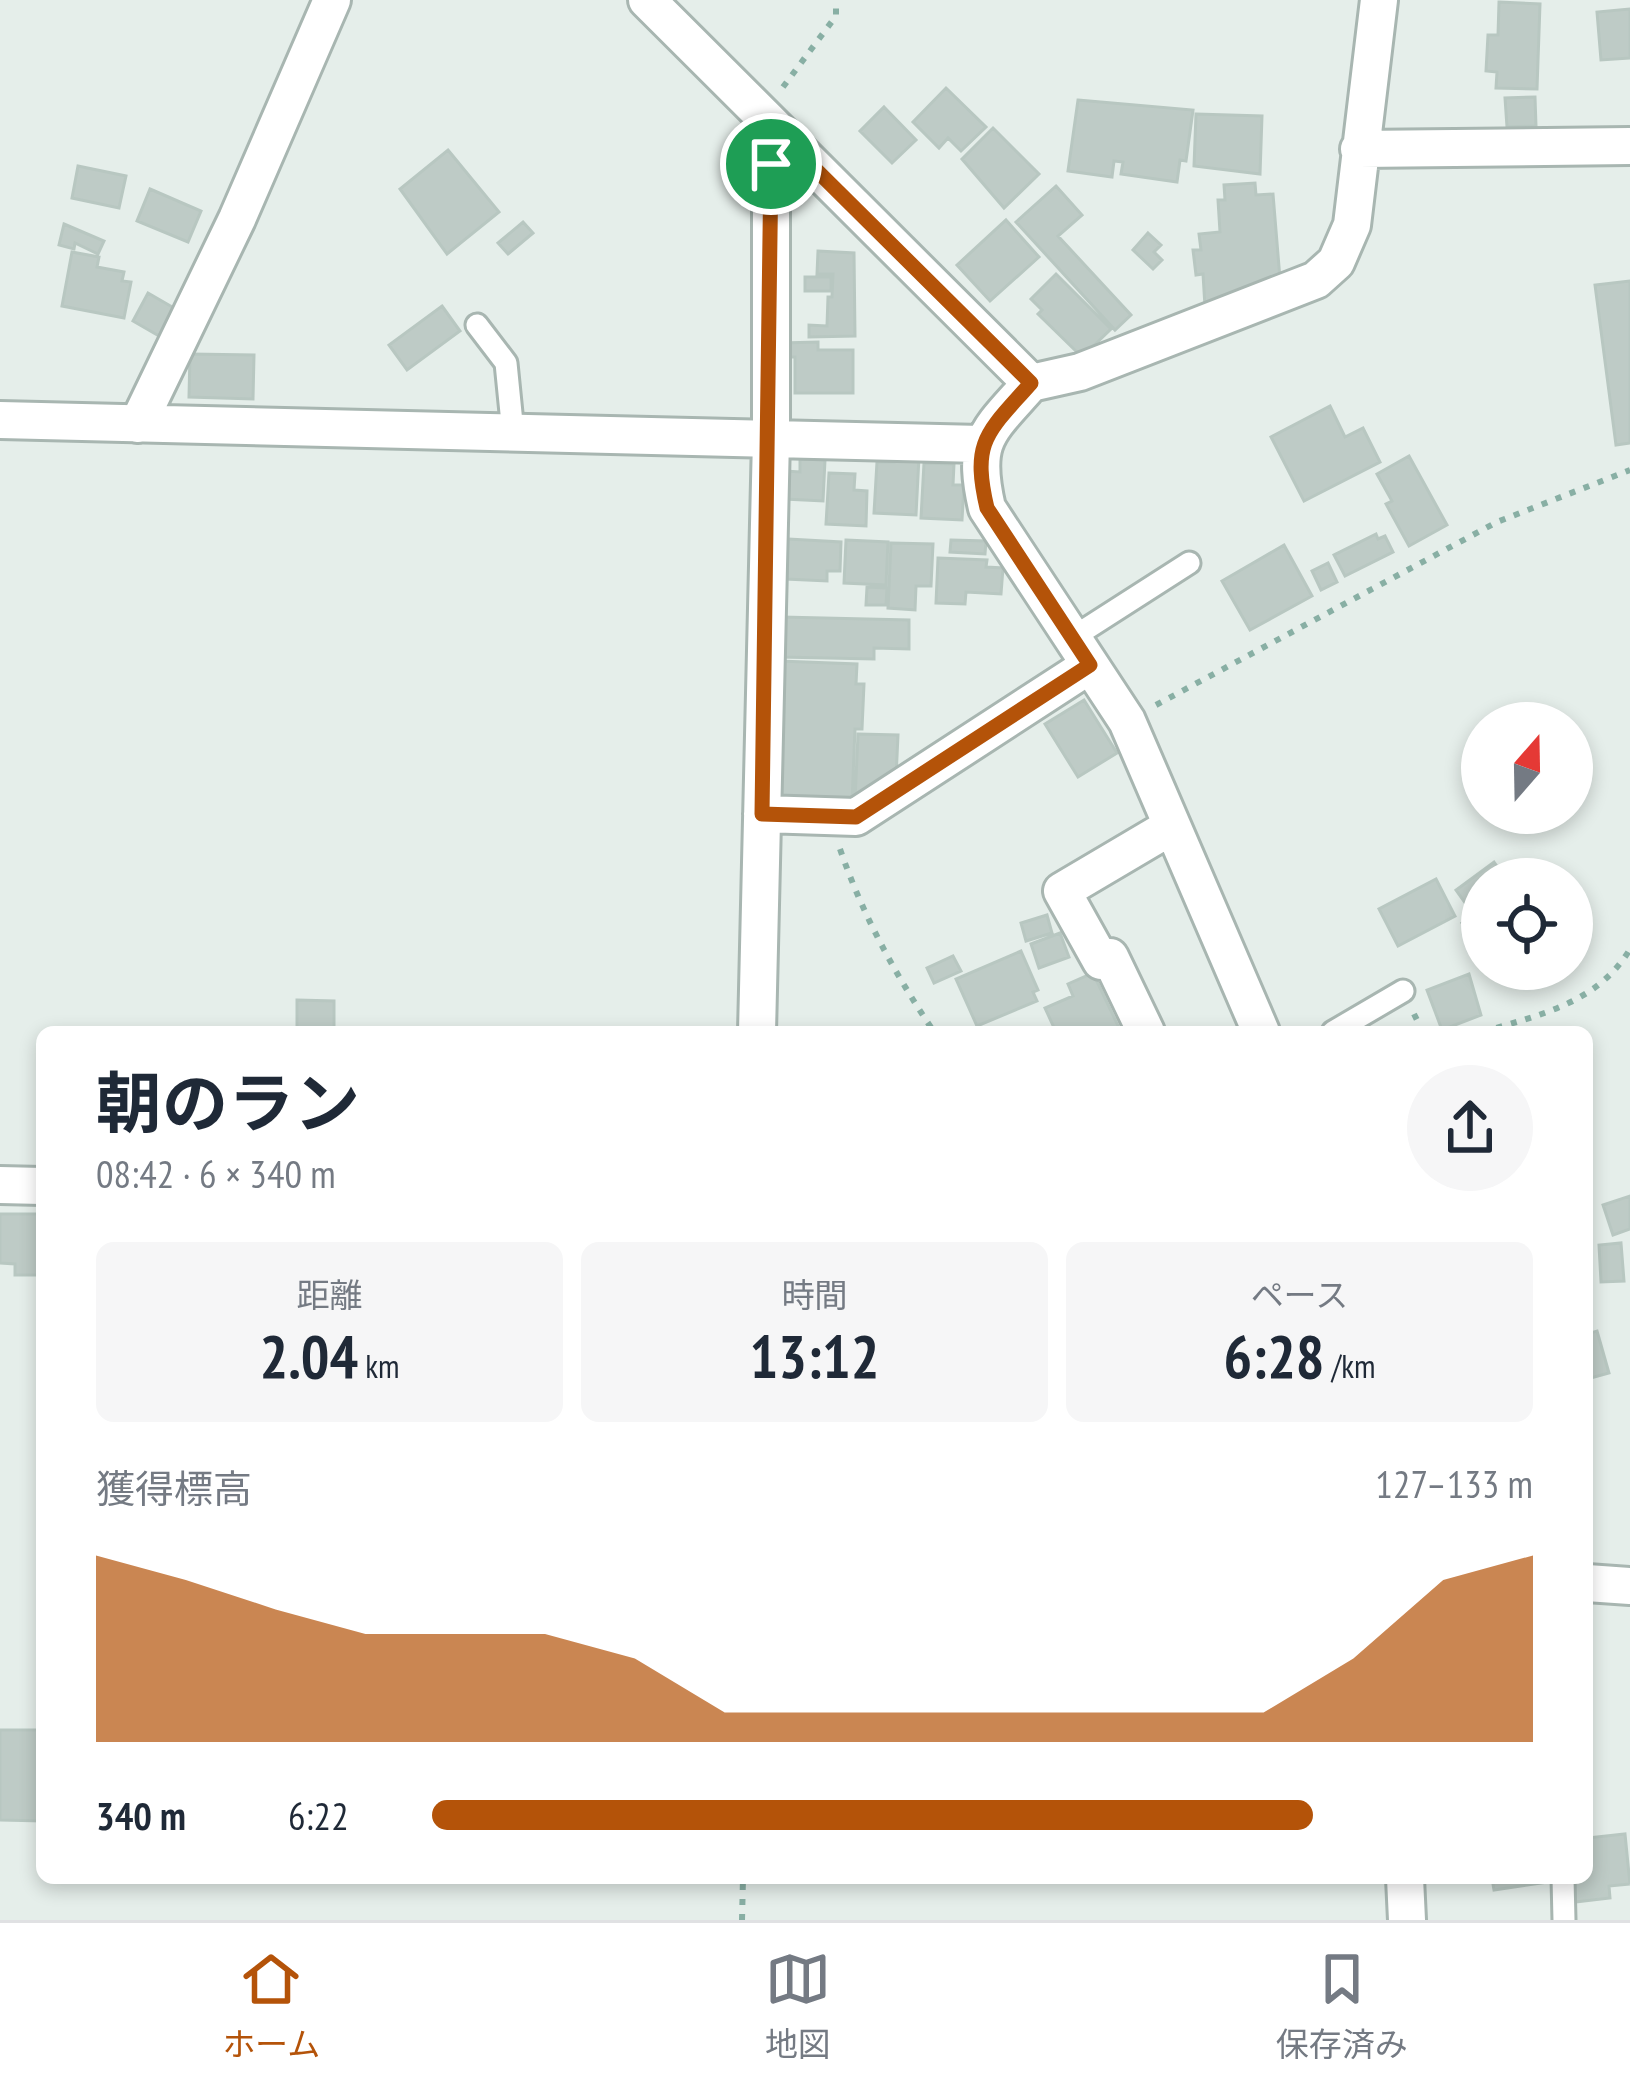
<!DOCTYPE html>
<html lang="ja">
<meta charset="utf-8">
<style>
body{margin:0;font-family:"PT Sans Narrow","Noto Sans JP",sans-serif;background:#f6f6f7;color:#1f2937;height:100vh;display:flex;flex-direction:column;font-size:45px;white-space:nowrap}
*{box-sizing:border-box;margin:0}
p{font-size:39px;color:#747a83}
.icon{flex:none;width:66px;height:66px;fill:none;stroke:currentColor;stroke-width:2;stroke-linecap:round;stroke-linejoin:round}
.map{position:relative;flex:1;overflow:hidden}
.sheet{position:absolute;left:36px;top:1026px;width:1557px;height:858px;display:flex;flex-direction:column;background:#fff;border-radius:18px;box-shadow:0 6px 18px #0003}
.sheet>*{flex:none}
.needle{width:78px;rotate:20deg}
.fabs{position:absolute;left:1461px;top:702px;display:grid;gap:24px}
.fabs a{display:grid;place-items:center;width:132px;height:132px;border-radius:50%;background:#fff;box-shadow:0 6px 18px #0003;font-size:60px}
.pin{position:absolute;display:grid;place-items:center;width:102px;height:102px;color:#fff;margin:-51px;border:6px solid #fff;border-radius:50%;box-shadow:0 3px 12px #0007}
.round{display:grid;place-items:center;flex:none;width:126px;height:126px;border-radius:63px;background:#f6f6f7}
.summary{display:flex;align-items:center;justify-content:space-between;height:204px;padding:0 60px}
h1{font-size:66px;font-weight:700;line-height:90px}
.figures{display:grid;grid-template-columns:repeat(3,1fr);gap:18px;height:204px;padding:12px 60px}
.figures div{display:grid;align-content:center;border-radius:18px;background:#f6f6f7;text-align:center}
.figures b{font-size:60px;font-weight:700}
.figures small{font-size:33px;font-weight:400}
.figures p{font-size:33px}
.chart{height:336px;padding:24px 60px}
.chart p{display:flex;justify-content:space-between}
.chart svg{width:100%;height:216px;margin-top:12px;fill:#b45309;opacity:.7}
ul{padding:0 60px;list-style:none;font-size:39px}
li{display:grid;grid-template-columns:192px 144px 1fr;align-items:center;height:90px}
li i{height:30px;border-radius:15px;background:#b45309}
.dock{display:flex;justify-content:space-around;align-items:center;height:168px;border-top:3px solid #e0e1e3;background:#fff;font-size:33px;color:#747a83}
.dock a{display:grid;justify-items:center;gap:6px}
.dock .current{color:#b45309}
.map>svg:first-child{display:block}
.building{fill:#becbc6;stroke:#b8c7c1;stroke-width:3}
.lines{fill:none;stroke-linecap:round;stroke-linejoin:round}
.service-casing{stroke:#a8b6b1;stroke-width:27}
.minor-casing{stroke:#a8b6b1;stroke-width:42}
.tertiary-casing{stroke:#a8b6b1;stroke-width:42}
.path{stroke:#88afa4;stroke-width:6;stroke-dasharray:6 9;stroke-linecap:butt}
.service{stroke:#fff;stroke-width:21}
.minor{stroke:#fff;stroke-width:36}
.tertiary{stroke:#fff;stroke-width:36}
.route-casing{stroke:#fff;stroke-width:24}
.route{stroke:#b45309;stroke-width:15}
</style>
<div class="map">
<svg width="1630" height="1920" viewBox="0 0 1630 1920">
<rect width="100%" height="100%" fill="#e5eeea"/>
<!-- building -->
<path class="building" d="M1499 2 1540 4 1537 89 1496 88 1497 72 1486 71 1488 35H1498Z
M1630 9V58L1601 60 1597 12Z
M946 88 986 127 961 151 948 138 939 148 913 122Z
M1535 97 1536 126 1507 127 1505 98Z
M1078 100 1193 110 1186 161 1180 160 1177 182 1121 174 1123 162 1114 161 1112 177 1068 171Z
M884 107 916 140 892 163 860 131Z
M1196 114 1262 116 1260 174 1194 166Z
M993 128 1039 174 1004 208 962 159Z
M448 150 499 212 447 254 400 189Z
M78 166 126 176 119 208 72 198Z
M1255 183 1256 195 1273 194 1280 279 1205 307 1203 274 1196 275 1193 250H1201L1199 234 1220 232 1218 200H1225L1224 185Z
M1056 186 1082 215 1058 236 1131 315 1115 330 1016 222Z
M150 189 201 211 188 242 137 221Z
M1006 220 1039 257 990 301 957 265Z
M523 222 533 233 508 254 498 243Z
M64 224 104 241 98 254 75 243 74 249 59 245Z
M1148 233 1161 245 1154 252 1162 260 1153 269 1133 250Z
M818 251 854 253 855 336 809 337V325L827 326 828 297H832L833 274H817Z
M72 252 99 257 97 267 124 272 122 281 131 282 124 318 62 306Z
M1056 274 1111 329 1082 357 1038 314 1042 310 1031 299Z
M805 277H831V291H805Z
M1630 281V443L1616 445 1595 285Z
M148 293 174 308 159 336 133 321Z
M442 306 460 331 407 370 389 345Z
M818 342V350H853V393H795V357H782L781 343Z
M190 354 254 355 253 399 189 397Z
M1330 406 1345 437 1363 428 1380 462 1304 501 1271 437Z
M894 456 919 457 916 515 874 513 877 462H894Z
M1409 456 1447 525 1409 546 1386 504 1392 501 1377 474Z
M800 459 825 460 823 501 785 499 787 471 800 472Z
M924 463 954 464 953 485H964L962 520 921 518Z
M829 473 855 474 854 490 867 491 866 526 826 524Z
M1376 534 1378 539 1385 536 1393 552 1345 576 1334 555Z
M788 539 841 542 840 571H827V581L786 579Z
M846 540 888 542 886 585 844 583Z
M951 540 986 541 985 554 950 552Z
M891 543 933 544 931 586H916L915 610 888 608Z
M1284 545 1312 596 1250 630 1222 581Z
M938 558 987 560 986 567 1003 568 1001 594 966 592 965 604 936 603Z
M1328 563 1337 582 1321 590 1312 571Z
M867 587 887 588 886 605H866Z
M781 617 909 620V649L874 648V659L780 657Z
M779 661 857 664 856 684H864L862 729H855L852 803 774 801Z
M1084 700 1117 753 1078 777 1045 724Z
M858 734 898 735 896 778 855 800Z
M1494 862 1506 879H1482V933L1474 939 1462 923 1473 914 1456 890Z
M1436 879 1455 916 1398 946 1379 909Z
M1047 915 1052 933 1026 941 1021 923Z
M1060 933 1069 957 1039 968 1031 944Z
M1021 951 1038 990 1033 992 1037 1001 977 1026 956 979Z
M953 956 961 971 934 983 927 968Z
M1093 973 1121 1032H1056L1045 1008 1073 996 1068 984Z
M1469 974 1481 1015 1442 1030 1427 990Z
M297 1000 334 1001V1032H297Z
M1630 1196V1229L1613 1235 1603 1205Z
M0 1214H42V1275H15V1264L0 1263Z
M1621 1243 1624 1281 1601 1282 1599 1245Z
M1597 1331 1609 1373 1587 1379V1334Z
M0 1730H42V1821L0 1820Z
M1625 1834 1630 1884 1609 1886 1610 1898 1575 1902 1573 1878H1587V1838Z
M1492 1878H1547L1548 1882 1494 1890Z"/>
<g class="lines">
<!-- service casing -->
<g class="service-casing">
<path id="service" d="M477 325 506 363 513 433
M1072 638 1189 563
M1333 1032 1403 991
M1563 1878 1564 1920"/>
</g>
<!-- minor casing -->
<g class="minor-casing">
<path id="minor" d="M647 0 1031 383C988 432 971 439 987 508L1127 721 1261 1032
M1359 149 1630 146
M1031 383 1080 372 1316 280 1336 262 1352 225 1379 0
M0 420 981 444
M138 424 237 219 332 0
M762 814 856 817 1090 665
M757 1032 771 439V164L784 138
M1146 1032 1110 957 1101 961 1062 891 1172 826
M1587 1583 1630 1586
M1405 1878 1407 1920"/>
</g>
<!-- tertiary casing -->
<g class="tertiary-casing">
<path id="tertiary" d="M0 1185 42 1186"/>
</g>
<!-- path -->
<path class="path" d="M783 87 836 16V0
M1156 705 1497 522 1630 470
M840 849C863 916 895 974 934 1032
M1414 1014 1423 1032
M1482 1032C1540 1015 1598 1003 1630 949
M742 1920 743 1878"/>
<!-- service -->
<use href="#service" class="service"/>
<!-- minor -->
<use href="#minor" class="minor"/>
<!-- tertiary -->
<use href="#tertiary" class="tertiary"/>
</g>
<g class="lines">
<!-- route casing -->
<g class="route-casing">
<path id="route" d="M784 138 1031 383C988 432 971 440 987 508L1090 665 856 817 762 814 771 164Z"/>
</g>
<!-- route -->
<use href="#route" class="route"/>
</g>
</svg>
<div class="fabs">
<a><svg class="needle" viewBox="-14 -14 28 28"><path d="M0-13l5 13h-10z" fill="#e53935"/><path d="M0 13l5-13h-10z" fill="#747a83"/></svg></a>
<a><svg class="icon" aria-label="locate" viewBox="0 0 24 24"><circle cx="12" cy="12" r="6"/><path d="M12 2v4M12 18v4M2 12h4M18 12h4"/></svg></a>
</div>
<div class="pin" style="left:771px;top:164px;background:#1e9e55"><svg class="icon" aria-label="arrive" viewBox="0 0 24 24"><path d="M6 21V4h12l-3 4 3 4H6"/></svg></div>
<section class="sheet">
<div class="summary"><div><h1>朝のラン</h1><p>08:42 · 6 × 340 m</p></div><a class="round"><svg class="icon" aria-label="share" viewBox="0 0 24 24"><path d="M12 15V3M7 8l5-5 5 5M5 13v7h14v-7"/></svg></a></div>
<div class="figures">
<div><p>距離</p><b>2.04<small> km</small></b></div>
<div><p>時間</p><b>13:12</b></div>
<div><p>ペース</p><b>6:28<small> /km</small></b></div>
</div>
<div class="chart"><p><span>獲得標高</span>127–133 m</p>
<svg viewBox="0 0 160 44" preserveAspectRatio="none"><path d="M0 44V6L10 11L20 17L30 22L40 22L50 22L60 27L70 38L80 38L90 38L100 38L110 38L120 38L130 38L140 27L150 11L160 6V44z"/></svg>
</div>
<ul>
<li><b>340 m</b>6:22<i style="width:80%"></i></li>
</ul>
</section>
</div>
<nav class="dock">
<a class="current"><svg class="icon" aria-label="home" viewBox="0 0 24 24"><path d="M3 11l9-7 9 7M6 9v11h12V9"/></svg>ホーム</a>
<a><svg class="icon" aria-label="map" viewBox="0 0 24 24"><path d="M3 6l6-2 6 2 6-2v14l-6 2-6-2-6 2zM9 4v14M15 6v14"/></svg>地図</a>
<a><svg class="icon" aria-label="saved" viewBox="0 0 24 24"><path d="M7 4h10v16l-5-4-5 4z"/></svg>保存済み</a>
</nav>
